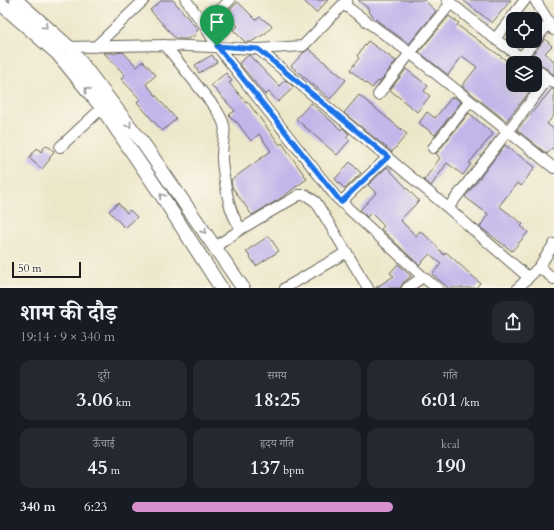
<!DOCTYPE html>
<html lang="hi">
<meta charset="utf-8">
<style>
body{margin:0;font-family:Cardo,"Noto Serif Devanagari",serif;background:#242831;color:#f1f3f6;height:100vh;display:flex;flex-direction:column;font-size:15px;white-space:nowrap}
*{box-sizing:border-box;margin:0}
p{font-size:13px;color:#9ea1a6}
.icon{flex:none;width:22px;height:22px;fill:none;stroke:currentColor;stroke-width:2;stroke-linecap:round;stroke-linejoin:round}
.map{position:relative;height:288px;overflow:hidden}
.details{display:flex;flex-direction:column;background:#171b24;flex:1}
.details>*{flex:none}
.fabs{position:absolute;left:506px;top:12px;display:grid;gap:8px}
.fabs a{display:grid;place-items:center;width:36px;height:36px;border-radius:8px;background:#171b24;box-shadow:0 4px 16px #0002;font-size:20px}
.scale{position:absolute;left:12px;bottom:10px;width:69px;box-sizing:border-box;padding-left:4px;border:2px solid #1c1c1c;border-top:0;font-size:11px;line-height:14px;white-space:nowrap;color:#1c1c1c;-webkit-text-stroke:3px #fbf7ec;paint-order:stroke}
.pin{position:absolute;display:grid;place-items:center;width:34px;height:34px;color:#fff;margin:-41px -17px;border-radius:50% 50% 50% 0;rotate:-45deg;box-shadow:0 0 4px #0007}
.pin .icon{rotate:45deg}
.round{display:grid;place-items:center;flex:none;width:42px;height:42px;border-radius:12px;background:#242831}
.overview{display:flex;align-items:center;justify-content:space-between;height:68px;padding:0 20px}
h1{font-size:22px;font-weight:700;line-height:30px}
.metrics{display:grid;grid-template-columns:repeat(3,1fr);gap:6px;height:68px;padding:4px 20px}
.metrics div{display:grid;align-content:center;border-radius:10px;background:#242831;text-align:center}
.metrics b{font-size:20px;font-weight:700}
.metrics small{font-size:11px;font-weight:400}
.metrics p{font-size:11px}
ul{padding:0 20px;list-style:none;font-size:13px}
li{display:grid;grid-template-columns:64px 48px 1fr;align-items:center;height:30px}
li i{height:10px;border-radius:5px;background:#d690ce}
.map>svg:first-child{display:block}
.building{fill:#c1b5ea}
.lines{fill:none;stroke-linecap:round;stroke-linejoin:round}
.minor-casing{stroke:#656359;stroke-width:12}
.major-casing{stroke:#656359;stroke-width:15}
.minor{stroke:#fff;stroke-width:10}
.major{stroke:#fff;stroke-width:13}
.oneway{stroke:#999}
.route-casing{stroke:#fff;stroke-width:8}
.route{stroke:#1a73e8;stroke-width:5}
</style>
<div class="map">
<svg width="554" height="288" viewBox="0 0 554 288">
<rect width="100%" height="100%" fill="#fbf7ec"/>
<filter id="ink" filterUnits="userSpaceOnUse"><feTurbulence type="fractalNoise" baseFrequency=".025" numOctaves="2"/><feDisplacementMap in="SourceGraphic" scale="8" xChannelSelector="R" yChannelSelector="G"/><feConvolveMatrix kernelMatrix="1 2 1 2 8 2 1 2 1" color-interpolation-filters="sRGB"/></filter>
<filter id="wash" filterUnits="userSpaceOnUse"><feTurbulence type="fractalNoise" baseFrequency=".012" numOctaves="4" result="noise"/><feDisplacementMap in="SourceGraphic" scale="16" xChannelSelector="R" yChannelSelector="G"/><feGaussianBlur stdDeviation="0.9" result="paint"/><feColorMatrix in="noise" values="0 0 0 0 0 0 0 0 0 0 0 0 0 0 0 0 0 1.4 0 .05"/><feComposite in="paint" operator="in"/></filter>
<g filter="url(#wash)">
<rect width="100%" height="100%" fill="#ede7ca"/>
<g id="blocks">
<!-- building -->
<path class="building" d="M162 0H173L198 30 195 33 196 35 187 39H176L150 10Z
M303 0H328L316 13Z
M358 0H424L436 11 409 44 379 22 368 11 369 9Z
M463 0H511L492 23Z
M238 2 256 20 260 17 272 26 266 33 251 42H245L233 30 238 26 226 14Z
M449 16 459 23 457 25 513 65V85H535L506 121 462 86 477 67 462 56 448 75 419 52Z
M545 39 552 46 545 53 554 61V75L531 56Z
M368 41 396 61 380 82 378 81 372 88 350 70 359 58 357 56Z
M309 49 346 80 330 99 291 66 303 53Z
M123 52 137 67 143 61 156 75 146 84 176 119 162 131 137 102 140 99 121 79 125 75 104 53H113L115 54 116 53Z
M212 55 217 62 199 73 195 65Z
M249 55 279 86 285 80 294 87 278 102 269 92 265 95 239 63Z
M406 69 428 86 424 91 430 96 417 112 390 90Z
M226 73 232 81 229 83 246 102 247 101 280 145 282 143 307 179 278 200 252 215 232 187 231 180 271 151 259 134 251 141 236 121 235 122 229 115 235 111 211 85Z
M552 89H554V115L547 124 554 129V146L547 154 517 130Z
M359 95 407 134 392 152 344 113Z
M452 97 453 98 454 97 461 102 435 135 419 123 427 112 435 118Z
M311 103 341 130 343 128 349 134 346 137 350 140 337 155 296 119Z
M469 113 493 134 469 163 471 164 463 175 447 163 431 186 424 180 440 158 436 154Z
M46 145 54 151 49 159H50L42 169 29 158 37 148 41 152Z
M505 145 535 167 521 186 517 183 499 206 523 224 521 226 528 232 512 251 480 227 488 214 465 197Z
M350 162 361 173 345 189 335 179Z
M387 167 419 201 400 220 416 236 420 231 431 240 444 255 446 252 480 283 476 288H448L432 274 441 264 430 254 419 265 381 229 384 226 371 213 367 217 360 210 376 193 368 185Z
M118 203 127 213 130 210 137 217 125 228 109 211Z
M269 236 279 251 256 266 246 251Z
M398 264 411 276 403 283 400 288H375L394 276 390 273Z"/>
</g>
</g>
<g filter="url(#ink)">
<use href="#blocks" fill-opacity="0" stroke="#656359" stroke-width="1"/>
<g class="lines">
<!-- minor casing -->
<g class="minor-casing">
<path id="minor" d="M186 0 204 25 217 46 336 197 423 277 437 288
M447 0 495 39 529 63
M535 0 554 30
M343 4 410 53 554 168
M204 25 230 0
M495 39 525 0
M535 41 549 23
M165 45 216 109C230 131 223 131 222 154 221 164 228 203 232 212 234 218 237 223 241 229L299 195H306L316 202 368 288
M69 47 165 45 258 49 303 46 347 0
M95 47 144 0
M258 49 448 208 528 277
M521 57 535 41
M535 68 554 83
M378 95 410 53 451 3
M60 147 102 108
M433 148 470 101
M341 202 388 157
M448 208 548 79
M215 247 241 229
M539 267 554 279
M285 288 347 252
M407 288 423 277
M518 288 539 267 554 244"/>
</g>
<!-- major casing -->
<g class="major-casing">
<path id="major" d="M16 0 69 47 145 146 243 288
M0 3 57 53 102 108 158 190 221 288"/>
</g>
<!-- minor -->
<use href="#minor" class="minor"/>
<!-- major -->
<use href="#major" class="major"/>
</g>
<!-- one-way arrows -->
<defs><path id="oneway-chevron" d="M-2-3.5L2.5 0L-2 3.5" fill="none" stroke-width="1.6" stroke-linecap="round" stroke-linejoin="round"/></defs>
<g class="oneway">
<use href="#oneway-chevron" transform="translate(45 26) rotate(42)"/>
<use href="#oneway-chevron" transform="translate(87 90) rotate(-129)"/>
<use href="#oneway-chevron" transform="translate(129 125) rotate(53)"/>
<use href="#oneway-chevron" transform="translate(162 196) rotate(-123)"/>
<use href="#oneway-chevron" transform="translate(204 231) rotate(55)"/>
</g>
</g>
<g class="lines" filter="url(#ink)">
<!-- route casing -->
<g class="route-casing">
<path id="route" d="M217 46 258 49 388 157 341 202Z"/>
</g>
<!-- route -->
<use href="#route" class="route"/>
</g>
</svg>
<div class="fabs">
<a><svg class="icon" aria-label="locate" viewBox="0 0 24 24"><circle cx="12" cy="12" r="6"/><path d="M12 2v4M12 18v4M2 12h4M18 12h4"/></svg></a>
<a><svg class="icon" aria-label="layers" viewBox="0 0 24 24"><path d="M12 4l9 5-9 5-9-5zM3 14l9 5 9-5"/></svg></a>
</div>
<div class="scale">50 m</div>
<div class="pin" style="left:217px;top:46px;background:#1e9e55"><svg class="icon" aria-label="arrive" viewBox="0 0 24 24"><path d="M6 21V4h12l-3 4 3 4H6"/></svg></div>
</div>
<section class="details">
<div class="overview"><div><h1>शाम की दौड़</h1><p>19:14 · 9 × 340 m</p></div><a class="round"><svg class="icon" aria-label="share" viewBox="0 0 24 24"><path d="M12 15V3M7 8l5-5 5 5M5 13v7h14v-7"/></svg></a></div>
<div class="metrics">
<div><p>दूरी</p><b>3.06<small> km</small></b></div>
<div><p>समय</p><b>18:25</b></div>
<div><p>गति</p><b>6:01<small> /km</small></b></div>
</div>
<div class="metrics">
<div><p>ऊँचाई</p><b>45<small> m</small></b></div>
<div><p>हृदय गति</p><b>137<small> bpm</small></b></div>
<div><p>kcal</p><b>190</b></div>
</div>
<ul>
<li><b>340 m</b>6:23<i style="width:65%"></i></li>
</ul>
</section>
